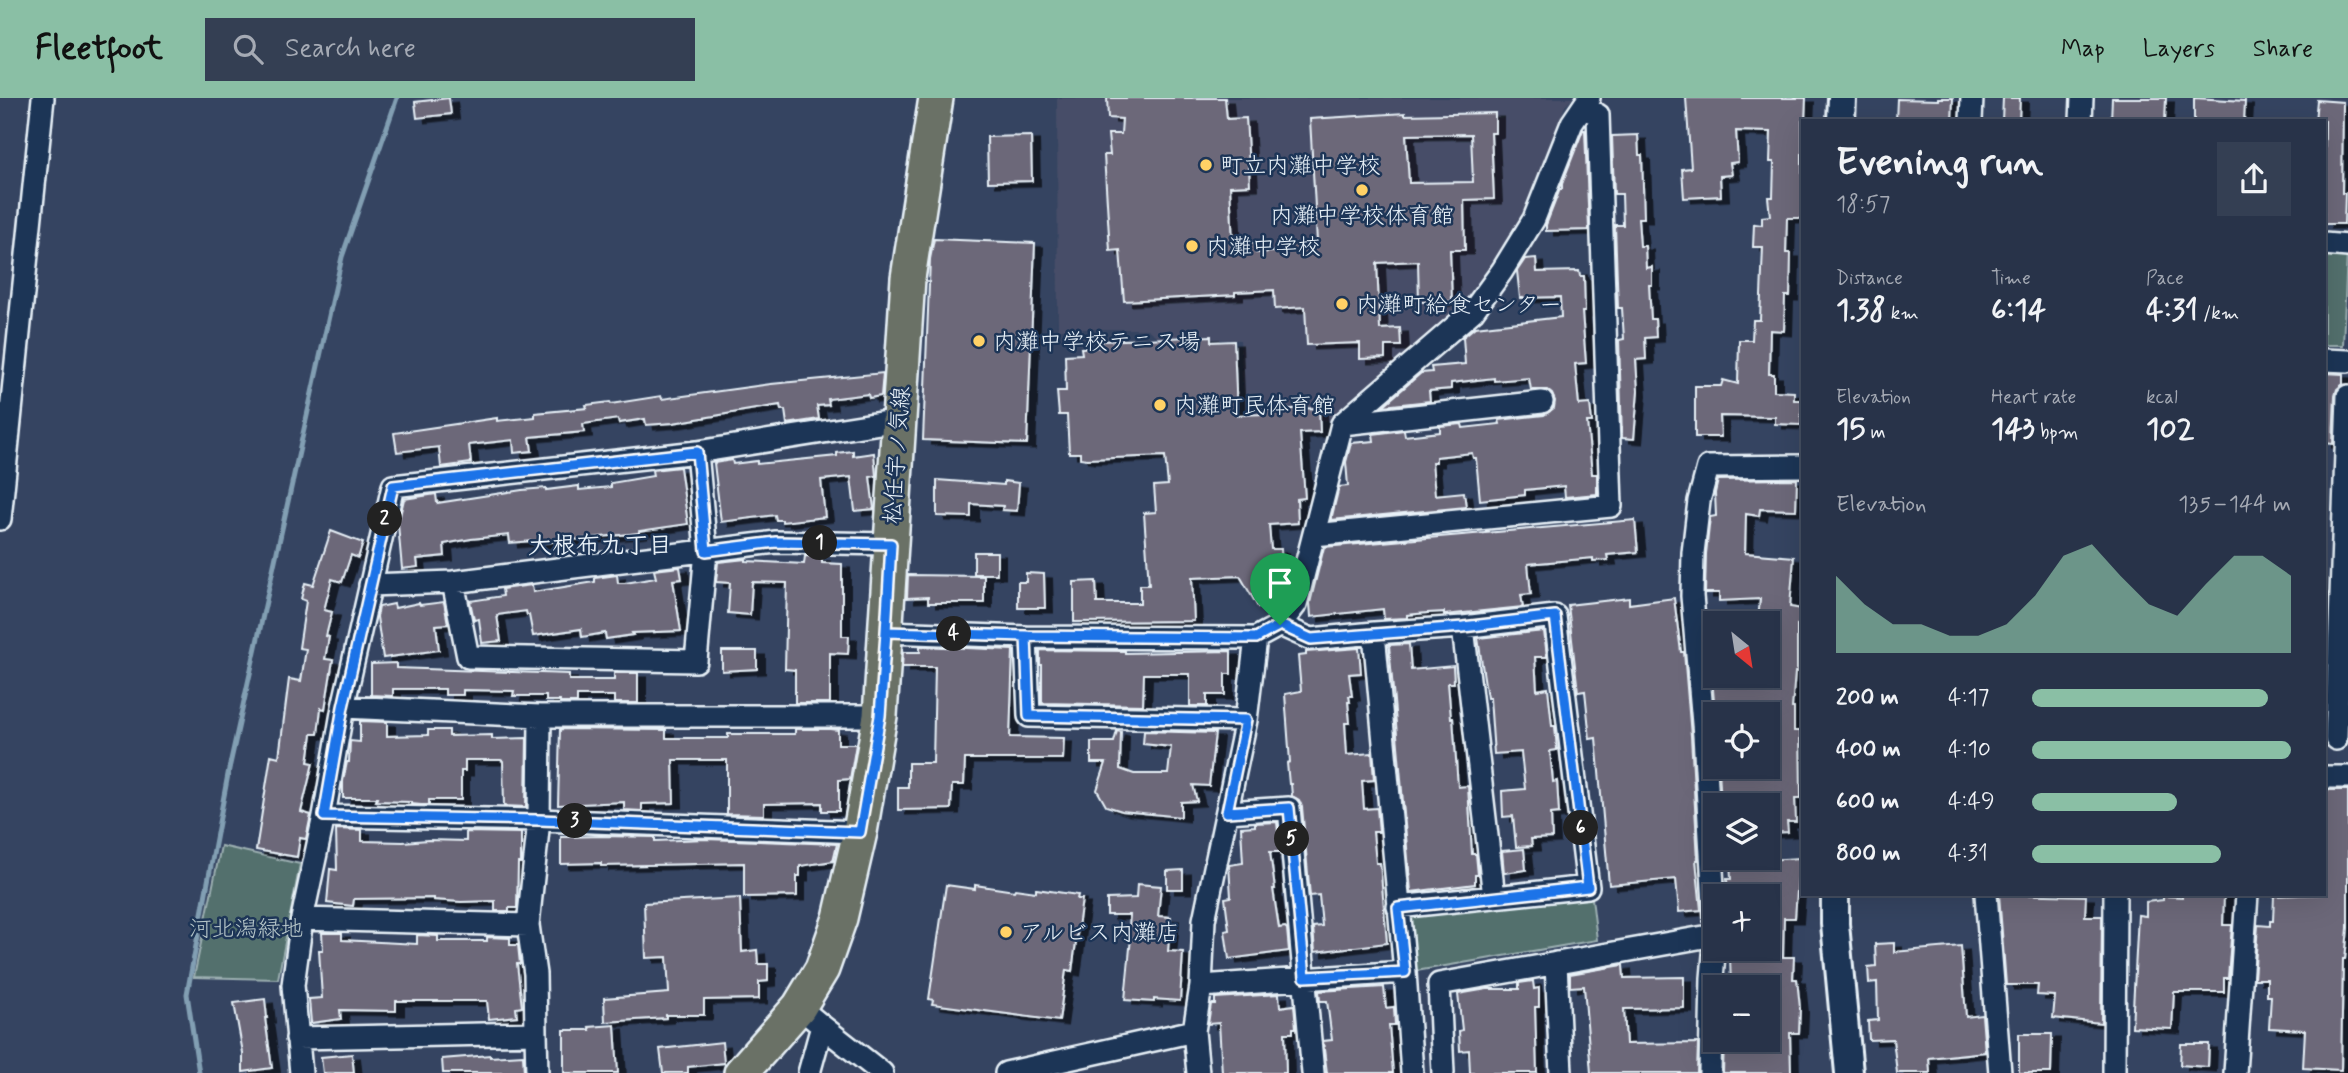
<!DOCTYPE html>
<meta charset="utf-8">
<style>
body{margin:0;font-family:Mynerve,"Klee One",sans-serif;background:#343f53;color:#f1f3f6;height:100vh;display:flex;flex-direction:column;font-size:26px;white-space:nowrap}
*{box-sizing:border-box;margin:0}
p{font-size:23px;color:#a5aab4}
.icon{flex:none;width:38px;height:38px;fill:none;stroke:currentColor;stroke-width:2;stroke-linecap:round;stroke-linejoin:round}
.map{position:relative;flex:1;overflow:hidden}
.details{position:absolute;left:1801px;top:21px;width:525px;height:777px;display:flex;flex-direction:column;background:#283349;border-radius:0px;box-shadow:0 7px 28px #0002,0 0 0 2px #444e61}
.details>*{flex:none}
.needle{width:46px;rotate:150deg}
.tools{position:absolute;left:1703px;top:513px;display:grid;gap:14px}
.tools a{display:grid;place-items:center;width:77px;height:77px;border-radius:0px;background:#283349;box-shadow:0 7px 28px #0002,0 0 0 2px #444e61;font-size:35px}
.pin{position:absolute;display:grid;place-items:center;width:60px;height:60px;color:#fff;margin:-72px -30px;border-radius:50% 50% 50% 0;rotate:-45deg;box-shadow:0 0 7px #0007}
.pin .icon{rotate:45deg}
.km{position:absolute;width:35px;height:35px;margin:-18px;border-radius:50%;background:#222;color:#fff;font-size:19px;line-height:35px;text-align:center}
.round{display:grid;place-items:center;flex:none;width:74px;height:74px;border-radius:0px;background:#343f53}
.headline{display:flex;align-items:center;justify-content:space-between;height:119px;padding:0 35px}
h1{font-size:38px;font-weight:700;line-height:52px}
.stats{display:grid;grid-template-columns:repeat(3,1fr);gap:10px;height:119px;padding:7px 35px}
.stats div{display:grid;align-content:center}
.stats b{font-size:30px;font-weight:700}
.stats small{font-size:19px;font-weight:400}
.stats p{font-size:19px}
.chart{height:196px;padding:14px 35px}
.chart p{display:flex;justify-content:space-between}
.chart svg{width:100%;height:126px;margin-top:7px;fill:#8abfa5;opacity:.7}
ul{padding:0 35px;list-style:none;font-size:23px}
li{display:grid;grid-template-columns:112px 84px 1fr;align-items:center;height:52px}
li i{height:18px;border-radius:9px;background:#8abfa5}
header{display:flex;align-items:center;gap:42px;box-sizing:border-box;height:98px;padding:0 35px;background:#8abfa5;color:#111}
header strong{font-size:33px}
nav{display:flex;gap:38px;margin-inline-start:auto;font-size:24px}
.search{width:490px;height:63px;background:#343f53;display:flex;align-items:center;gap:18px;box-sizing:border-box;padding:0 24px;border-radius:0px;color:#a5aab4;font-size:26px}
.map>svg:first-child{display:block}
.built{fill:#464e68}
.green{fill:#526f6d;stroke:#9db0b2;stroke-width:2}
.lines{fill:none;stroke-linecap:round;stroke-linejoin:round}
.stream{stroke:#829fb3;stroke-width:5}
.building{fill:#6c6779;stroke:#e8f1f8;stroke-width:2;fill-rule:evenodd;filter:url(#shadow)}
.minor-casing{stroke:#e8f1f8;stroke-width:26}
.tertiary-casing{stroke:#e8f1f8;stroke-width:32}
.primary-casing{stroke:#e8f1f8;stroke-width:38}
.minor{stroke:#1d3557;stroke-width:21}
.tertiary{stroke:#1d3557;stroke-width:26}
.primary{stroke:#6a7166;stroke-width:33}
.route-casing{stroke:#fff;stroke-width:14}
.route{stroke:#1a73e8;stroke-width:9}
.poi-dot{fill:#ffd166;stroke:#1d3557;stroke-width:2.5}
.labels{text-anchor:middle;stroke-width:5;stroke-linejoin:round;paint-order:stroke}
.poi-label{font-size:23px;fill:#e8f1f8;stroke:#1d3557;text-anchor:start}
.street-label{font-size:23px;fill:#e8f1f8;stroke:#1d3557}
.park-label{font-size:23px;fill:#b4c4c7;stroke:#1d3557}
.neighbourhood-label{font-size:24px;font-weight:bold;fill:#e8f1f8;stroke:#1d3557}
</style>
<header>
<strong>Fleetfoot</strong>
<div class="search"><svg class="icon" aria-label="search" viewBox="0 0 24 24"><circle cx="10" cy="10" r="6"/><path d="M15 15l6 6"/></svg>Search here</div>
<nav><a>Map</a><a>Layers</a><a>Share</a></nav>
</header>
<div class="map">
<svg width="2348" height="975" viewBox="0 0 2348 975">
<defs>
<filter id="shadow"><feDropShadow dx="8" dy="4.5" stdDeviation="0" flood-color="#0009"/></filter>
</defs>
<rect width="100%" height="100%" fill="#354461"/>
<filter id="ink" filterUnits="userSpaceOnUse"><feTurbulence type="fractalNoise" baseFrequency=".0143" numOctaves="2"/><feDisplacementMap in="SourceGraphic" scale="14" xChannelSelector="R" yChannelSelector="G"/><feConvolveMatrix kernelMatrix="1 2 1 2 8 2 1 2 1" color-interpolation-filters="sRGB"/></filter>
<g filter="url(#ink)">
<!-- built -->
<path class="built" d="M1057 0H1573L1565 8 1524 122 1470 214 1343 323 1245 319 1240 242 1159 240 1147 231H1058Z"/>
<!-- green -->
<path class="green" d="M2324 153 2347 154 2343 247H2324Z
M221 748 300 766 278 881 194 879Z
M1592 800 1597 842 1410 874 1405 815Z"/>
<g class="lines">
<!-- stream -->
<path class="stream" d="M199 975 187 896 229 671 342 159 397 0"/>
</g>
<!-- building -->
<path class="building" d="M449 0 451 16 417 20 415 4Z
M1107 0H1225L1227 21 1246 20 1250 87 1230 88 1233 145 1255 144 1256 155 1289 153 1288 146 1317 144 1310 21 1405 15V17L1495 15V35H1491L1494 101 1464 102 1465 152H1450L1452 203 1419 204 1418 163 1377 165 1380 231 1400 230 1401 248H1385V260L1360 261V245L1307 247 1305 209 1275 211 1274 192 1235 194V197L1124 203 1120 152 1110 153 1104 57H1110L1108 36H1121L1122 21 1108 20ZM1471 36 1473 84 1409 85 1406 37Z
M1686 0H1806L1805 23H1802V120H1787L1786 155H1791L1790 198H1785L1784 233 1770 232 1769 276H1774V293L1794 294V302H1802L1801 327 1775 326V319L1720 318 1721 339H1695V288H1721L1723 282 1738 286 1739 242H1752L1753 222H1760L1763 149H1753L1754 126 1762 127V119L1770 118 1768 99H1773L1774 64H1770L1771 34 1736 33 1738 64 1730 65 1732 77 1720 78 1721 98 1684 100 1682 71 1691 70Z
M1938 0H1953L1952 23H1896L1897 1 1938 2Z
M2003 0H2020L2019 23H2002Z
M2112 0H2166L2165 23H2111Z
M2194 0 2245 3 2244 23H2194Z
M2317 2 2343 4 2342 95H2345L2344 126H2324L2325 23H2315Z
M1583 32H1585L1589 132 1546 133V127L1560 91H1562V86Z
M1638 37 1639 57H1642L1644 120H1638L1640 148H1645L1646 170 1652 169V187H1649L1651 221H1655L1656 239 1645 240 1646 261 1636 262 1638 293 1634 341 1622 340 1619 242 1624 241 1622 210H1618L1615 127H1623L1622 96H1614L1612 38Z
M1031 38 1032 83 988 84 987 39Z
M934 141 1035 145 1027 346 923 342 930 161Z
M1536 160 1537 174 1579 173 1580 178H1584L1585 214H1582L1586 265 1575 266 1579 307 1590 306 1592 324H1587L1592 376H1597V396L1565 399 1564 388 1525 392V397L1480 402 1476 360H1473L1472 355 1436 359V364H1432L1435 397 1464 394 1466 409 1331 422 1339 389 1348 388 1346 364 1351 345 1374 343 1373 336 1404 332 1405 338 1440 334V328L1462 326 1463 330 1500 326 1499 322 1544 317 1554 310 1555 303 1552 296 1547 292H1531L1529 280 1494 283V280L1451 285V291L1429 293 1430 303 1383 308 1421 275 1432 274 1431 269 1465 266 1463 239 1475 229 1561 219 1560 199 1520 200 1517 173 1525 161Z
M1211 238V244L1234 243 1237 317 1266 316V312L1319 310 1320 334 1300 335 1305 400 1297 401 1298 425 1269 427 1271 451H1281L1283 494 1258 509 1240 478 1192 480 1194 523 1074 524V484L1096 483 1097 505H1140V487H1149L1144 415 1156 414 1154 388 1168 387 1165 358 1087 361 1080 360V355H1069L1067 317H1059L1057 293H1066L1065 257 1082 256 1081 250 1102 249V243Z
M883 275 881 298 869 300 868 296 828 301 829 307 817 308 819 321 787 326 785 312H781L780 307 673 325 646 327 645 321 619 325 618 321 583 326 584 334 530 339 532 353 514 355 513 342 469 347 471 365 441 369 439 349 397 354 394 335 497 320V323L535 319V315L587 310 586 307 610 304 611 306 661 298 662 301 771 286Z
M2324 275 2343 276V286L2337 291 2335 298 2333 346 2324 345Z
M853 353V358L874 355 876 378 870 379 874 411 855 413 851 379 821 382 825 419 782 424V422H776L775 417 721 424 714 365 732 362 733 366 757 363V366L837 358V355Z
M680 369 688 426 639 433V435L533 446 532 443 510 445 509 437 471 441 444 446 445 458 417 461 418 469 402 471 398 426 404 401 436 396 437 405 522 392 546 390V392L579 388V392L611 389V385L653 378 652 372Z
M1797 381 1796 412 1760 411 1759 418 1746 416 1745 455 1794 459 1790 509 1802 511V528L1797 527V574H1795L1792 610H1794V633H1800L1801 700H1795L1796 724H1787L1788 734 1768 735V707H1721L1719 670 1768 668V616H1715L1710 554 1715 553V578H1768V525L1758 522 1760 501 1719 503V495H1705L1706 456 1710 419 1716 418 1715 395 1718 382Z
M937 382 1004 387V383L1019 385 1017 413 1002 412 1003 408 971 406V419L937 418Z
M1635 422 1638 454 1607 457 1608 462 1593 463V460L1528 466 1531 496 1521 497 1523 509 1444 517V514L1427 515 1407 517V520L1384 521 1383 511 1311 519 1310 505 1324 449Z
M331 433 363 445 358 460 351 457 342 484 332 481 324 512 332 514 326 538 329 539 325 561 333 562 325 611 321 610 318 636H312L308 664 313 665 301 714 311 717 306 741 300 740 297 759 256 752 271 657 279 659 289 581 301 583 306 551 299 550 306 503 301 501 305 485 313 487Z
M974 454H997V476H974Z
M805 458 822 459V465L842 466V538H849L848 556 830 555V605H795V572L785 571 787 485 752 484 750 517 728 515 730 485 716 484 718 464 746 461V463L804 466Z
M680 469 682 481 673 482 681 533 632 535 633 537 606 541 605 535 582 539 581 531 533 538 529 517H527L526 513 497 517 501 543 482 545 479 521 474 522 470 503 503 498 502 491 532 487 533 494 595 484V480L617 477 618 485H625L656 480 654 472Z
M1026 475 1044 476 1045 510H1018V484H1026Z
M908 477 984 478V505H928V499L907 500Z
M1629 500V506L1674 500 1681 554H1684L1691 638 1698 762H1696L1701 812 1679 814 1676 781 1609 787 1596 640 1590 641 1585 593 1578 594 1568 507Z
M444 504 448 526 436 527 439 552 383 560 377 519 379 509 394 506 395 510 419 505 420 507Z
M1544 533 1547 559H1535L1537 592 1548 590 1552 628H1555L1557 652 1550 653 1553 684 1557 683 1559 715 1551 716 1552 740 1531 741 1532 748 1516 749 1513 718 1503 719 1502 693 1525 691 1521 654 1494 656 1490 600H1487L1478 540Z
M1409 546 1411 572 1453 568 1454 585H1448L1451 620H1453L1458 689 1468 688 1472 756H1476L1478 777H1475V786L1411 794 1389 547Z
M920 548 1013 552 1010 639 1064 640 1063 661H965L964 687H952L951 711 898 712V689H908V665H933L935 569H902L903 554H920Z
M1359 550 1361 575 1349 576 1352 598H1349L1350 604H1348L1350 625H1345L1347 657 1372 655 1374 682 1362 683 1364 711 1377 710 1379 734H1373L1376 765H1380L1387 845 1315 854 1313 829 1322 828 1319 797 1310 798 1302 709 1299 702 1292 698 1291 686H1289L1287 665 1290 664 1285 596 1301 593 1298 558 1306 557V554Z
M1040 552 1125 553V555L1231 553V576H1225V597H1207V608H1190V576H1144L1143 607 1042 605V567H1040Z
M722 553H757V571L722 573Z
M396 565V570L569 576V582H614V575H638V605H614V598H577V605H560V603H546V598H513L514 593 463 592V597H445V591H393V598L371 597V566Z
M360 623 387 624V638L428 637V632H449V638L492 637V641L527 640 526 709 504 708 503 663 501 662H465V673H461V702H429V707H421L411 706V704L376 703 377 700H343V683L347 664H349L350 643 360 644Z
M560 631 666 632V640H728V636H795V631H830L838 632V646H856L850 681 839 682V713H822V705L764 706V717L727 716V662H673L674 705 642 706V713L624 712V704L558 707Z
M1117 633 1121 634 1120 671 1134 676H1168L1171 649 1143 646 1144 633 1215 635 1209 688 1193 687 1197 703 1181 704V719L1122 713 1106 708 1097 692 1106 665H1091V644H1114Z
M2324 692H2348V830L2345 861H2343L2341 972 2303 970 2305 932 2269 930 2271 898H2267V881H2254L2258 827 2270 828V823H2273L2274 798 2324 796Z
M1277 724 1280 754H1270L1275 791H1273L1279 830 1285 829 1287 831 1289 853 1229 861 1225 833 1229 832 1225 800 1231 799 1229 767 1243 765 1241 729 1255 728V725Z
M336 731 362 732V743L403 744 428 742 466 743V734L521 735V765H518L517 810H509V813H495V803L461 804 434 802V800L354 801 353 808 327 805 330 771 337 772Z
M601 738 655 739V743L706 741 837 746 833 763 800 768V778H797V798L744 799V765L601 768V765L561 766V739Z
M1524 751 1526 772 1504 775 1502 753Z
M1800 760 1802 778 1798 779 1795 820H1784L1783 859H1794L1793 881H1797L1800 910 1799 935H1790L1791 975H1723L1724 942H1768V889H1731L1730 857H1733V850H1768V796L1728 797 1727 781H1731L1730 764Z
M1183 772V791H1167V773Z
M1137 786 1161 788 1158 818 1171 819 1168 853 1183 854 1180 903 1154 901V904L1125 902 1131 839H1128L1130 817H1107V801L1136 800Z
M946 787 975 791V787L1014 793 1015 791 1036 794V791L1078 797 1077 801H1082L1072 873 1066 872 1059 923 932 906 933 902 929 901Z
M1999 796 2086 798 2085 818H2102L2101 925 2053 920 2055 898 2037 897 2038 887H2006Z
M2182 796H2224L2223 827H2232L2228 880H2224V894H2174L2172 931 2132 929 2138 817 2146 818V804L2163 802V798L2182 799Z
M740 800 742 854 757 852 758 866H768V883L759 884V901L704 902V917H666V920L605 924 604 900 669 895 667 859 646 860 644 805Z
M322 835H342V842L417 846V837L438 838V843H487V839L510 840V847H518L520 866H517L522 909 516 910 517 918 489 921 487 903H396V913L340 912 341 921 311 925 309 901 322 900 319 852H323Z
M1894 845V854L1961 848 1966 919 1982 917 1985 954 1929 960 1930 975H1897L1893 941 1869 942 1868 923 1878 922 1877 884 1869 885 1868 869 1876 868 1875 846Z
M1623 867 1624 880 1684 879V910L1624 911 1626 946 1698 945 1697 975H1591L1584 888 1570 889V876Z
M1533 883 1534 891 1539 890V909H1535L1537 975H1470L1469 952 1460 953 1459 933 1462 932 1458 896 1487 891H1519V885Z
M1384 889 1386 910 1394 909 1395 927H1389L1393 975H1327L1323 943 1332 942 1327 903H1320L1319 893Z
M1279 896 1280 909 1294 907 1296 930H1293V935H1285L1286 975H1222L1219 925 1208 926 1211 906H1215V900Z
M265 901 267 920H265L272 970 243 974V955L234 905Z
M615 927 618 975H564V932H590L589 929Z
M2019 936H2052L2051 975H2019Z
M722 944 724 965 688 969V975H663L660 951Z
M2181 946H2209L2208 969 2180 967Z
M352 956 354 975H323L321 959Z
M490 957V959L523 957 524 975H443L442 961Z"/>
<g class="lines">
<!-- minor casing -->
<g class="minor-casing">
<path id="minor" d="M1971 23 1972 0
M2081 23 2082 0
M2324 146 2348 148
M2324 262 2348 263
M1342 326 1542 304
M0 421 43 0
M1314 437 1611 408 1598 17 1583 9
M453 484 468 559 696 563 706 453 697 354
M370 487 453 484 776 444 891 446
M1280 527 1311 541 1374 535 1405 874
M1463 529 1494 799
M886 534 1026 539 1256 540 1280 527 1296 506 1342 326 1473 213 1502 173 1534 121 1572 25 1589 0
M1374 535 1463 529 1555 518 1588 789 1398 809
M1026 539 1029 618 1246 622
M343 609 393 388 697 354 899 322
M2336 641 2348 298
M2324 679H2348
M1227 714 1289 710 1313 975
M324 718 539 722 860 734
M1986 796 2000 975
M302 821 528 827
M1715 823 1704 637 1692 498 1693 455 1699 403 1708 369 1802 368
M1556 865 1561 975
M1201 888 1405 874 1412 975
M799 909 822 928 809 975
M822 928 882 975
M536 935 537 975
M297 940 536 935 535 876 528 827 539 722 540 618
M301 975 293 887 302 821 324 718 343 609 540 618H880
M1006 975 1194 933
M1198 975 1194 933 1201 888 1204 822 1246 622 1256 540
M1443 975 1439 886 1715 837
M1710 975 1712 880 1715 845
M2114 975 2115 796
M2235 975 2247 796"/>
</g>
<!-- tertiary casing -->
<g class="tertiary-casing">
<path id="tertiary" d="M1841 23 1842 0
M1835 796V826L1849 975"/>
</g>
<!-- primary casing -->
<g class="primary-casing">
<path id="primary" d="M741 975 799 909 822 871 840 820 860 734 880 618 908 180 936 0"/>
</g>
<!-- minor -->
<use href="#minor" class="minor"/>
<!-- tertiary -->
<use href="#tertiary" class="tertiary"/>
<!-- primary -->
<use href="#primary" class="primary"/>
</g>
</g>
<g class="lines" filter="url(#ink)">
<!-- route casing -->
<g class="route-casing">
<path id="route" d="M1280 527 1256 540 1026 538 886 534 891 446 776 444 706 453 697 354 393 388 343 609 324 718 539 722 860 734 880 618 886 534 1026 538 1029 618 1246 622 1227 714 1289 710 1305 879 1405 874 1398 810 1588 789 1555 518 1463 529 1311 541 1280 527"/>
</g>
<!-- route -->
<use href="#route" class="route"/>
</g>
<!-- markers -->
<g class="poi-dot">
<circle cx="1206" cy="67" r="7"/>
<circle cx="1362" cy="92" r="7"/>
<circle cx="1192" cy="148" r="7"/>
<circle cx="1342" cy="206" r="7"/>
<circle cx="979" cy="243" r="7"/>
<circle cx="1160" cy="307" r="7"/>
<circle cx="1006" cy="834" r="7"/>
</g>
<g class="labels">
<!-- poi labels -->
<g class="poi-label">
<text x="1220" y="75">町立内灘中学校</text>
<text x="1362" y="125" text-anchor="middle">内灘中学校体育館</text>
<text x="1206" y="156">内灘中学校</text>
<text x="1356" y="214">内灘町給食センター</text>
<text x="993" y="251">内灘中学校テニス場</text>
<text x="1174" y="315">内灘町民体育館</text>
<text x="1020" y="842">アルビス内灘店</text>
</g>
<!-- street labels -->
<g class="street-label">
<text transform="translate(896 357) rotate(-86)" y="8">松任宇ノ気線</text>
</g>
<!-- park labels -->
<g class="park-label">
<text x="246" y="838">河北潟緑地</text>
</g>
<!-- neighbourhood labels -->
<g class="neighbourhood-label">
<text x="600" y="455">大根布九丁目</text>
</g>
</g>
</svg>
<div class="tools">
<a><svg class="needle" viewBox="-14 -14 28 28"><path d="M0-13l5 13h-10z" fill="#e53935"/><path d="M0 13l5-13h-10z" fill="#a5aab4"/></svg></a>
<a><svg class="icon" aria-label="locate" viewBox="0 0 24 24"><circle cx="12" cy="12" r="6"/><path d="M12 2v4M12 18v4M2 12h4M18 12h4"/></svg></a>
<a><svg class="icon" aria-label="layers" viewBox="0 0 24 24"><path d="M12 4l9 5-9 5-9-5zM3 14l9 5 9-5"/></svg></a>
<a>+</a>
<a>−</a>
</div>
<div class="pin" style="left:1280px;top:527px;background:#1e9e55"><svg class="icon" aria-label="arrive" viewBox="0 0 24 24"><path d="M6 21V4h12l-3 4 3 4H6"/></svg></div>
<b class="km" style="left:820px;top:445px">1</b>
<b class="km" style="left:385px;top:421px">2</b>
<b class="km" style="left:575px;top:723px">3</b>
<b class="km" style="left:954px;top:536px">4</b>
<b class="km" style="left:1292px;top:741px">5</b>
<b class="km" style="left:1581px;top:730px">6</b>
<section class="details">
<div class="headline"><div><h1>Evening run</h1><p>18:57</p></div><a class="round"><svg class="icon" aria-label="share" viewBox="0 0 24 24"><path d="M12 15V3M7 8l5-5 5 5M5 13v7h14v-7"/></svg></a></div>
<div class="stats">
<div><p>Distance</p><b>1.38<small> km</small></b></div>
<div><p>Time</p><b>6:14</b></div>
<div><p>Pace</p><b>4:31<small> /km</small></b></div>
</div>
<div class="stats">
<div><p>Elevation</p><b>15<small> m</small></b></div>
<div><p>Heart rate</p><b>143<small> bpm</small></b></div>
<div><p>kcal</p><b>102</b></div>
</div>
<div class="chart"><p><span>Elevation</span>135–144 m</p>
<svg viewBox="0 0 160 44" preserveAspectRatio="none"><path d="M0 44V17L10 27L20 34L30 34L40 38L50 38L60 34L70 24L80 10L90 6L100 17L110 27L120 31L130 20L140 10L150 10L160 17V44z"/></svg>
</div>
<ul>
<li><b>200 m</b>4:17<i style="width:91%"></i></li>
<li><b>400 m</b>4:10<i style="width:100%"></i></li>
<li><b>600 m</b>4:49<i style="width:56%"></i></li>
<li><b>800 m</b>4:31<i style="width:73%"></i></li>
</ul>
</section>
</div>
